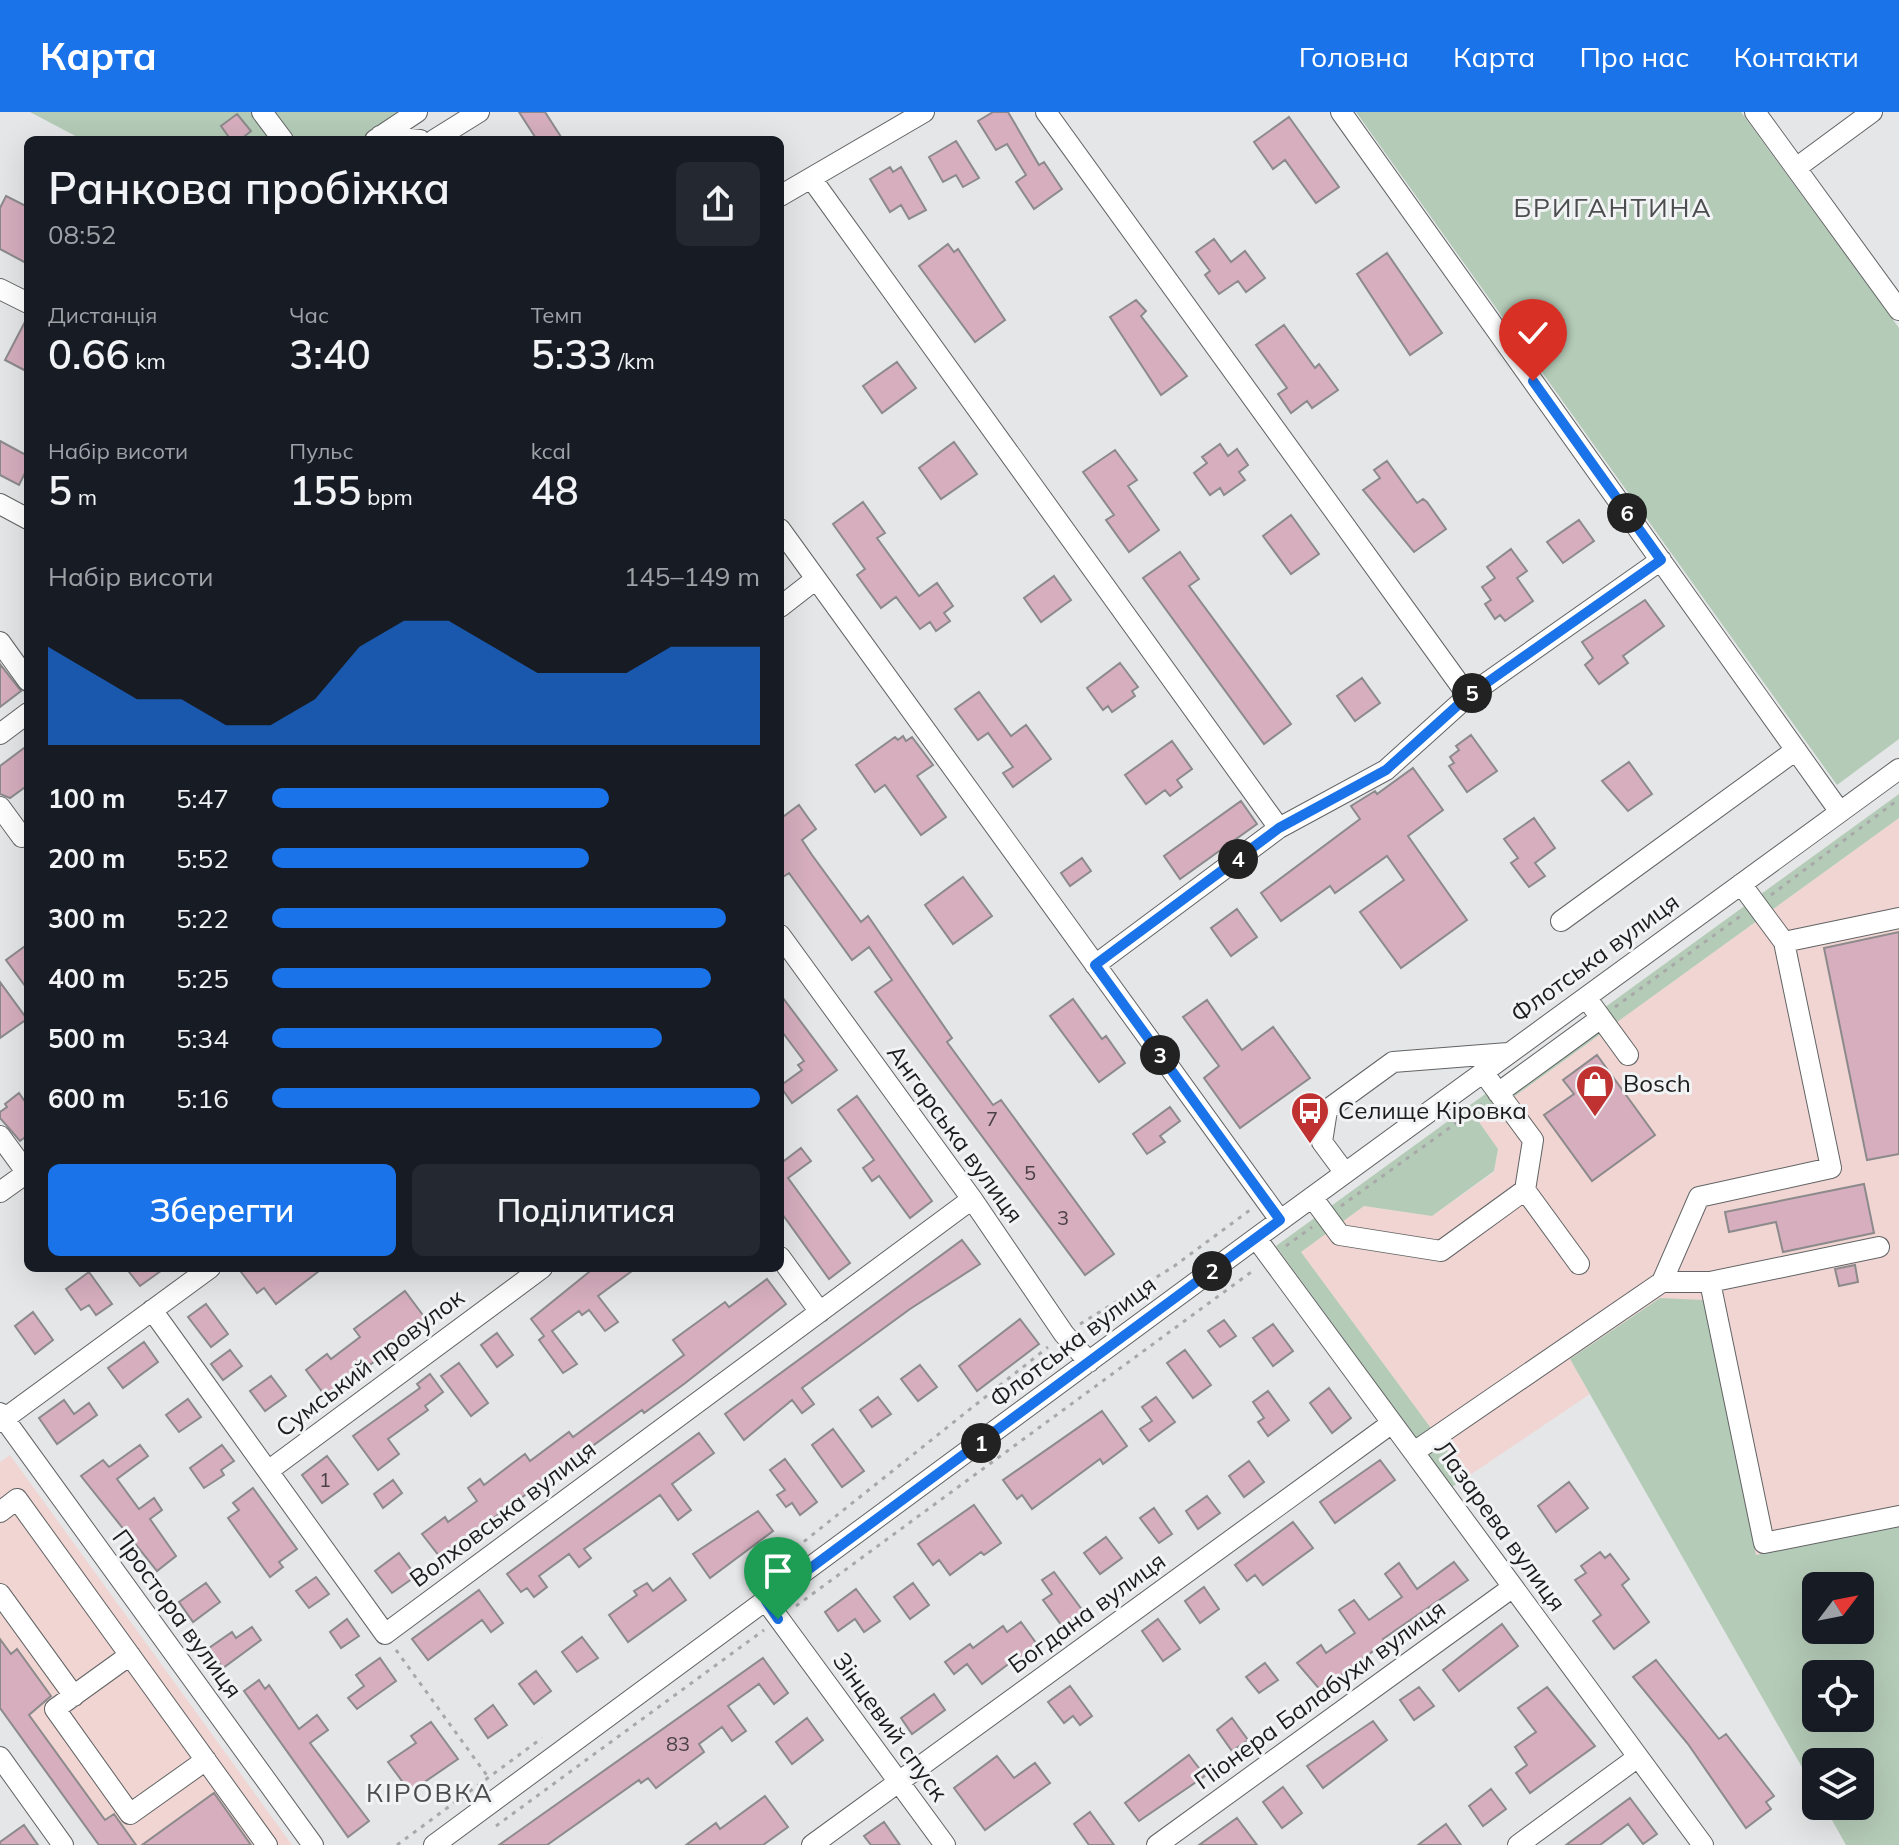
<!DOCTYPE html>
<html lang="uk">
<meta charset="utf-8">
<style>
body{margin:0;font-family:Mulish,sans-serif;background:#242831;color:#f1f3f6;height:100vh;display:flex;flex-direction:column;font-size:30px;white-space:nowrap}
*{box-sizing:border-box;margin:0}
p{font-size:26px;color:#9ea1a6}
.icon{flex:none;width:44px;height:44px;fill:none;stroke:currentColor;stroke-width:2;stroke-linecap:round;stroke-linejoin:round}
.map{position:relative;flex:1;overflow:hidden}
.panel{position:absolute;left:24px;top:24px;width:760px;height:1136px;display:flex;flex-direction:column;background:#171b24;border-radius:12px;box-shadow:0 8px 32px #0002}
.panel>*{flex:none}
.needle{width:52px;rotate:58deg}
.buttons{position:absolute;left:1802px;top:1460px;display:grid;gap:16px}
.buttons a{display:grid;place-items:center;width:72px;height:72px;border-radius:12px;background:#171b24;box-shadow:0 8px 32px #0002;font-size:40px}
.pin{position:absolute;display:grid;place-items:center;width:68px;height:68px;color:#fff;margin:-82px -34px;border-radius:50% 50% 50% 0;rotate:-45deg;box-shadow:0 0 8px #0007}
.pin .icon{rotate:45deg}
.km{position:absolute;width:40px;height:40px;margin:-20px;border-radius:50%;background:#222;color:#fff;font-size:22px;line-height:40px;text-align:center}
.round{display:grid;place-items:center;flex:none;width:84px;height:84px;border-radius:12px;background:#242831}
.summary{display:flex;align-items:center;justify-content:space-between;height:136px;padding:0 24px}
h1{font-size:44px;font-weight:600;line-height:60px}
.metrics{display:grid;grid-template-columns:repeat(3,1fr);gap:12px;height:136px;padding:8px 24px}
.metrics div{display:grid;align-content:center}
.metrics b{font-size:40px;font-weight:600}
.metrics small{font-size:22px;font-weight:400}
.metrics p{font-size:22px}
.chart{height:224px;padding:16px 24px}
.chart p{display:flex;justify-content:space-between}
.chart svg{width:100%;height:144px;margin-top:8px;fill:#1a73e8;opacity:.7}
.cta{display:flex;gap:16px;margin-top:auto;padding:16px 24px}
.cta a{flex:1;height:92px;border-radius:12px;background:#1a73e8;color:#fff;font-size:32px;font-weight:600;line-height:92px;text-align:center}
.cta a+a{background:#242831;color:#f1f3f6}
ul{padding:0 24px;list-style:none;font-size:26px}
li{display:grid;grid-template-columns:128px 96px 1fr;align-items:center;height:60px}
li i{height:20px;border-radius:10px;background:#1a73e8}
header{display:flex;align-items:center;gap:48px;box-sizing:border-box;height:112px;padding:0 40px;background:#1a73e8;color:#fff}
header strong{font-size:38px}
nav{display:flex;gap:44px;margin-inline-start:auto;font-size:28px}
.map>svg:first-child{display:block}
.industrial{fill:#f0d5d3}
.green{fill:#b4cbb7;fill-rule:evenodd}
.building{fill:#d6aebe;stroke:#8c8a8b;stroke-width:2}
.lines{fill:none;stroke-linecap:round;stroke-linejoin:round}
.minor-casing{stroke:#626364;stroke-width:22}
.path{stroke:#a8a8a9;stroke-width:3;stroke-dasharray:4 6;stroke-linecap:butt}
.minor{stroke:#fff;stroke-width:20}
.route-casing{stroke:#fff;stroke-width:16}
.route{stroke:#1a73e8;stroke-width:10}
.labels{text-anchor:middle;stroke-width:6;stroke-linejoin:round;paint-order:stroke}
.number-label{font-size:20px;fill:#4a4045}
.street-label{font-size:24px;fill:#1c1c1d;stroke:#f2f3f4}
.poi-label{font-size:24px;fill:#1c1c1d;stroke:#f2f3f4;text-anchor:start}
.neighbourhood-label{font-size:26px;letter-spacing:2px;fill:#4c4d4e;stroke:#f2f3f4}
</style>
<header>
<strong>Карта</strong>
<nav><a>Головна</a><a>Карта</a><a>Про нас</a><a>Контакти</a></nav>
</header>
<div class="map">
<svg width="1899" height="1733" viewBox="0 0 1899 1733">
<rect width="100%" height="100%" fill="#e5e6e7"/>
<!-- industrial -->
<path class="industrial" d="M1899 706V1414L1756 1443 1660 1186 1570 1247 1590 1282 1467 1365 1301 1140 1364 1094 1432 1104 1494 1060 1498 1037 1479 1010Z
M10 1343 292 1733H99L0 1596V1350Z"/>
<!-- green -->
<path class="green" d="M30 0H417L375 28H83Z
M1356 0H1741L1899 216V627L1837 673Z
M1899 682V706L1479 1010 1498 1037 1494 1059 1432 1104 1364 1094 1301 1140 1467 1365 1452 1375 1276 1134Z
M1660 1186 1703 1188 1756 1443 1899 1414V1733H1846L1824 1694H1860V1650H1816V1680L1570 1247ZM1816 1474H1860V1518H1816ZM1816 1562H1860V1606H1816Z"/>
<!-- building -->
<path class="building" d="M519 0H545L563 28H537Z
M993 0H1008L1039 53 1044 50 1062 77 1034 97 1016 70 1026 63 1007 32 996 38 978 9Z
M237 2 251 19 240 28H231L221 14Z
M1289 5 1339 75 1316 91 1285 48 1273 57 1254 30Z
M956 29 979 66 963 75 956 63 943 70 929 45Z
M890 55 893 60 901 55 926 98 909 107 901 93 890 100 870 67Z
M6 84 28 95V152L0 137V96Z
M1214 127 1231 150 1245 139 1265 166 1246 180 1238 169 1219 182 1205 163 1210 159 1196 140Z
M948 132 954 140 958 137 1005 208 975 230 919 154Z
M1387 141 1442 221 1410 243 1357 162Z
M1136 188 1146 199 1141 204 1187 264 1161 283 1110 205Z
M28 204V260L5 248Z
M1284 213 1315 256 1319 252 1338 278 1312 296 1307 289 1291 301 1278 282 1287 276 1256 233Z
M897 250 916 276 882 301 863 274Z
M0 329 28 344V355L19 373 0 363Z
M954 330 977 362 941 387 919 356Z
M1220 332 1228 344 1237 337 1248 353 1239 360 1245 368 1224 383 1220 376 1210 383 1194 361 1207 351 1202 345Z
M1115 338 1137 368 1128 374 1159 418 1129 440 1106 408 1114 403 1083 360Z
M1387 349 1417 391 1423 387 1427 390 1446 417 1414 440 1363 378 1380 366 1374 358Z
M863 390 885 421 877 426 919 484 937 471 953 494 944 501 950 509 936 519 930 510 920 517 896 485 881 496 857 463 865 457 833 412Z
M1291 403 1319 442 1291 462 1263 424Z
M1579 408 1594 429 1563 451 1547 430Z
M1511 437 1527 459 1517 466 1533 489 1505 509 1500 503 1495 507 1485 492 1491 488 1482 475 1495 466 1487 455Z
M1180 440 1199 467 1189 474 1291 612 1264 632 1143 466Z
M1054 464 1071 488 1041 510 1024 486Z
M1645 488 1664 514 1623 544 1628 551 1599 572 1585 553 1593 546 1582 530Z
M1120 551 1138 575 1132 579 1135 584 1112 600 1108 594 1103 598 1087 576Z
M0 552 21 579 0 595Z
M1362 566 1380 591 1355 609 1337 584Z
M979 580 1011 624 1026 613 1051 647 1013 675 1003 661 1013 655 988 621 978 628 955 597Z
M1471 623 1497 659 1467 680 1449 654 1454 651 1450 645 1459 638 1456 634Z
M903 624 906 629 912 625 933 653 917 664 946 705 921 723 885 673 875 680 856 653 895 625 898 628Z
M1172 629 1192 657 1177 668 1182 675 1170 684 1165 678 1146 692 1125 663Z
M28 633V673L10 686 0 682V654Z
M1629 650 1652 682 1628 699 1602 669Z
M1413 656 1443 698 1408 724 1467 808 1401 856 1360 800 1404 768 1387 744 1335 781 1330 774 1281 809 1261 781 1360 707 1351 694 1375 679 1377 682Z
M1241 689 1257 712 1180 767 1164 744Z
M799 693 816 717 802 728 812 743 861 810 868 804 952 926 947 930 993 993 1001 988 1114 1142 1085 1163 875 880 892 868 869 835 852 848 789 761 780 767V707Z
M1534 706 1555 736 1535 751 1545 764 1529 775 1511 751 1518 746 1504 727Z
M1082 746 1091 759 1070 774 1061 761Z
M963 765 992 804 953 832 925 793Z
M1237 797 1257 825 1231 844 1211 816Z
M1899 820V1042L1867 1048 1824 836Z
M28 832V878L6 848Z
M0 870 27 907 0 926Z
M780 882 837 958 792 991 780 974 802 958 798 953 804 949 780 917Z
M1073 887 1102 927 1106 924 1125 951 1099 970 1050 904Z
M1207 888 1242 938 1273 915 1310 966 1240 1016 1204 966 1219 954 1183 905Z
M1597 943 1655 1023 1592 1069 1544 1003 1574 982 1563 968Z
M19 981 28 994V1023L20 1029 0 1006V1000L7 995 5 992Z
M857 984 932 1089 910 1106 879 1064 872 1069 863 1056 874 1048 838 998Z
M1170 995 1180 1009 1160 1024 1165 1030 1147 1042 1133 1022Z
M801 1036 811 1049 788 1066 850 1151 829 1167 780 1099V1052Z
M1864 1072 1874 1121 1783 1140 1776 1110 1729 1120 1725 1100Z
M962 1128 980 1152 910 1197 802 1276 814 1292 802 1301 792 1288 744 1328 725 1302Z
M1855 1153 1858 1170 1839 1174 1835 1157Z
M126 1156H165L140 1174Z
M238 1156H323L276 1192 264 1176 257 1181Z
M594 1156H636L598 1184 618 1210 605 1219 589 1198 582 1203 579 1199 552 1219 577 1252 563 1261 539 1228 544 1224 531 1207Z
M89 1160 112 1192 96 1203 89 1193 81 1198 66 1177Z
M767 1167 786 1192 684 1272 644 1301 642 1298 440 1445 422 1422 445 1405 448 1410 477 1389 468 1376 480 1367 484 1373 525 1342 530 1349 569 1320 573 1325 684 1243 673 1228 725 1190 729 1195Z
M405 1179 428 1210 326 1285 306 1258 327 1242 331 1247 360 1225 354 1217Z
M206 1192 228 1222 211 1235 188 1205Z
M33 1200 53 1228 35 1242 15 1214Z
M1020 1207 1039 1232 977 1279 959 1254Z
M1224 1208 1236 1224 1220 1235 1208 1219Z
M1273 1212 1293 1239 1273 1254 1253 1226Z
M497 1221 513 1243 497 1255 481 1233Z
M144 1230 158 1250 123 1276 108 1256Z
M230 1238 242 1254 223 1268 211 1252Z
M1185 1238 1211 1273 1193 1286 1167 1251Z
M459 1251 488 1291 471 1304 441 1264Z
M920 1253 937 1275 918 1289 901 1267Z
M430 1262 443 1280 425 1294 428 1298 388 1327 399 1342 378 1358 353 1324 420 1276 417 1272Z
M271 1264 286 1284 265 1299 250 1279Z
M1329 1276 1351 1306 1332 1321 1310 1291Z
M1268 1279 1289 1308 1268 1324 1258 1310 1264 1306 1253 1290Z
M878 1285 891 1302 872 1315 860 1298Z
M1156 1285 1175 1310 1149 1329 1140 1317 1152 1309 1142 1295Z
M188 1287 201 1305 179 1320 166 1303Z
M64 1288 74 1302 89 1291 97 1303 57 1332 39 1306Z
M1102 1299 1127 1334 1103 1352 1100 1347 1032 1397 1022 1383 1017 1387 1003 1368Z
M833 1317 864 1359 842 1375 812 1333Z
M699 1321 714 1341 672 1372 691 1398 678 1408 660 1383 584 1437 591 1446 579 1455 569 1442 539 1464 547 1475 534 1485 527 1476 521 1480 507 1462Z
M140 1333 148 1344 117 1367 139 1397 154 1386 162 1398 150 1407 176 1444 157 1459 81 1364 103 1348 109 1355Z
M222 1333 234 1349 221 1358 224 1363 204 1376 190 1356Z
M327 1344 348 1372 322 1391 302 1363Z
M785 1347 817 1390 800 1403 792 1391 786 1395 777 1383 785 1378 770 1358Z
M1380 1348 1395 1368 1335 1411 1320 1390Z
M1249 1349 1264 1370 1244 1385 1229 1364Z
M393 1368 402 1381 383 1396 374 1382Z
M1569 1370 1588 1396 1556 1420 1538 1394Z
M253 1376 297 1437 279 1450 283 1455 270 1465 228 1406 239 1398 233 1391Z
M1207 1384 1220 1401 1198 1417 1186 1399Z
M974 1393 1001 1431 984 1443 981 1440 950 1463 939 1448 933 1453 918 1432Z
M1154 1396 1172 1422 1159 1431 1140 1406Z
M758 1399 773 1419 710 1466 693 1442Z
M1293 1410 1313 1436 1263 1473 1255 1463 1247 1469 1235 1453Z
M1106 1425 1122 1446 1100 1462 1084 1441Z
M1600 1440 1605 1446 1610 1442 1629 1467 1622 1473 1649 1510 1614 1537 1593 1509 1601 1503 1575 1468 1586 1461 1581 1454Z
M399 1441 416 1464 392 1481 375 1459Z
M1454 1450 1468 1468 1383 1527 1385 1530 1321 1579 1297 1551 1321 1533 1326 1541 1355 1521 1339 1498 1354 1488 1369 1508 1402 1485 1385 1462 1399 1451 1417 1477Z
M1054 1460 1083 1499 1062 1514 1043 1488 1052 1482 1042 1468Z
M316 1465 329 1482 309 1496 296 1479Z
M670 1466 686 1488 628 1530 609 1503 637 1483 634 1479 647 1471 653 1479Z
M206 1471 220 1490 193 1510 179 1490Z
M913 1471 929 1493 910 1507 894 1485Z
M1204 1475 1219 1497 1200 1511 1185 1489Z
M856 1477 880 1509 864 1520 855 1507 838 1519 825 1500Z
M479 1478 503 1511 491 1520 482 1508 428 1548 412 1527Z
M347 1507 359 1524 341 1536 330 1520Z
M1158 1507 1180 1537 1163 1549 1142 1519Z
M1021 1510 1039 1535 1018 1551 1015 1547 982 1572 967 1552 954 1562 945 1550 970 1532 973 1536 1003 1514 1007 1520Z
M1502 1512 1518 1534 1459 1579 1443 1558Z
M252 1515 261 1528 223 1556 209 1536 232 1520 236 1526Z
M582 1525 598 1546 577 1560 562 1540Z
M0 1527 11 1542 17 1537 51 1584 29 1603 105 1708 114 1702 136 1733H99L0 1596Z
M380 1546 396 1569 357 1597 348 1586 364 1574 356 1563Z
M763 1546 788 1581 774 1592 759 1572 728 1594 746 1619 732 1629 722 1615 699 1632 704 1640 656 1676 648 1666 641 1671 639 1668 547 1733H499Z
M1656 1548 1719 1627 1726 1622 1774 1684 1766 1690 1771 1697 1746 1716 1688 1632 1633 1565Z
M1265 1551 1278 1568 1259 1581 1246 1565Z
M536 1559 551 1579 534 1592 519 1572Z
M259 1568 265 1577 269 1573 299 1617 317 1603 328 1618 310 1631 369 1709 348 1725 244 1579Z
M1070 1574 1092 1604 1080 1613 1073 1604 1064 1611 1048 1590Z
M1419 1575 1434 1594 1414 1608 1400 1588Z
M1547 1575 1595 1634 1530 1681 1516 1661 1527 1653 1515 1635 1536 1620 1518 1596Z
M934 1582 945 1598 912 1622 901 1606Z
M493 1593 507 1613 488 1626 475 1607Z
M807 1606 823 1628 792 1652 776 1630Z
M1232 1606 1248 1628 1232 1639 1217 1618Z
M1373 1609 1387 1628 1323 1676 1307 1654Z
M431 1610 458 1647 410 1680 388 1650 416 1631 411 1624Z
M1189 1643 1205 1664 1139 1709 1125 1691Z
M997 1644 1014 1666 1035 1651 1050 1671 985 1718 954 1676Z
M1283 1675 1302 1701 1282 1716 1263 1690Z
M1491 1677 1506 1697 1483 1714 1469 1694Z
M214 1681 251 1733H142Z
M765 1684 788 1715 763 1733H686L716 1711 720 1717Z
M1630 1686 1657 1722 1643 1732 1628 1712 1600 1733H1566Z
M1090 1700 1114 1733H1089L1074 1712Z
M1237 1706 1257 1733H1199Z
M884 1710 900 1733H871L864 1724Z
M1446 1712 1461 1733H1418Z
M24 1713 38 1733H0V1730Z"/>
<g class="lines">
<!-- minor casing -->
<g class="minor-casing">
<path id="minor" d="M262 0 283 28
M1046 0 1468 584
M1341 0 1840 700
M1755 0 1899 198
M380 24 420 28
M375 28 417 0
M434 28 479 0
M1796 56 1872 0
M811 66 1279 716
M780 84 924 0
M0 177 28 191
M0 392 28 407
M780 417 1280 1108
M780 495 816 467
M0 530 28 569
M0 622 28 601
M0 695 22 725
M1561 809 1796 638
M780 823 972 1087 1064 1222 1089 1250
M1784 830 1899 806
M1095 853 1279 716 1386 658 1468 584 1661 448
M1593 895 1628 943
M1498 981 1601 906
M0 1024 27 1061
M1345 1061 1322 1030 1327 998 1393 950 1508 941
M1525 1078 1579 1152
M0 1080 28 1060
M1312 1085 1340 1123 1441 1139 1525 1078 1533 1028 1483 960
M1256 1126 1703 1733
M780 1145 820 1200
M1662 1170H1710L1879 1135
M1710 1170 1764 1431 1899 1404
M152 1198 385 1522 972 1087
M0 1301 313 1733
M0 1310 210 1156
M1414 1340 1662 1170 1699 1085 1831 1056 1784 830 1741 772
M268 1359 542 1156
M0 1400 17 1387 267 1733
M0 1482 74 1584
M766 1489 945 1733
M130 1543 55 1597 130 1702 206 1648
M0 1645 63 1733
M434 1733 1256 1126 1899 657
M812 1733 1392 1311
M1157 1733 1513 1475
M1518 1733 1638 1645"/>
</g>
<!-- path -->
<path class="path" d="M1771 783 1899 687
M1615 895 1742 803
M1341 1094 1484 991
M1286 1134 1312 1115
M1080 1212 1173 1155 1250 1098
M757 1467 1048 1235
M796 1494 1254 1158
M396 1538 488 1665
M496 1714 764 1518
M397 1733 542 1626"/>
<!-- minor -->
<use href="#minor" class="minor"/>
</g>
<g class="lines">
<!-- route casing -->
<g class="route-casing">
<path id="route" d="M778 1507 766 1489 1280 1108 1095 853 1279 716 1386 658 1468 584 1661 448 1533 269"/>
</g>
<!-- route -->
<use href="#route" class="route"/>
</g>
<!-- icons -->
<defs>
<g id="shop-pin" transform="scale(2)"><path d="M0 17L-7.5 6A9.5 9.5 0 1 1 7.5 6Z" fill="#c03131" stroke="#f2f3f4"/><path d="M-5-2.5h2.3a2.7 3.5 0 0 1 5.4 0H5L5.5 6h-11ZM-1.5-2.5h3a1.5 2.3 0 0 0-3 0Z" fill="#fff"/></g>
<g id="bus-pin" transform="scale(2)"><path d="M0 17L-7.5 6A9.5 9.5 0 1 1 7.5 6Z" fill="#c03131" stroke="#f2f3f4"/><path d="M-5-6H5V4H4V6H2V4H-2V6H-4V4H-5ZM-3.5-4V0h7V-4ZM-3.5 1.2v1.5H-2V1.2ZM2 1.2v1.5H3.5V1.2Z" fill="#fff"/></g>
</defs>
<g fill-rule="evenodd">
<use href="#shop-pin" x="1595" y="972"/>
<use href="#bus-pin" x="1310" y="999"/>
</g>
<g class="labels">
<!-- number labels -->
<g class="number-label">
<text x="992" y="1014">7</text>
<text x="1030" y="1068">5</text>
<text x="1063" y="1113">3</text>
<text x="325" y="1375">1</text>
<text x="678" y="1639">83</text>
</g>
<!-- street labels -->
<g class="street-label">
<text transform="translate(1595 846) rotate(-36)" y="8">Флотська вулиця</text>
<text transform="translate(955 1022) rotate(54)" y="8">Ангарська вулиця</text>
<text transform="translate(1073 1230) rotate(-37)" y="8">Флотська вулиця</text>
<text transform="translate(370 1251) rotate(-37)" y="8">Сумський провулок</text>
<text transform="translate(503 1402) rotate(-37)" y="8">Волховська вулиця</text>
<text transform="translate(1500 1414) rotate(54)" y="8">Лазарева вулиця</text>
<text transform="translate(1087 1501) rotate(-36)" y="8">Богдана вулиця</text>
<text transform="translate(177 1502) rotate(54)" y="8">Простора вулиця</text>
<text transform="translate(1320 1583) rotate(-36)" y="8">Піонера Балабухи вулиця</text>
<text transform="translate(890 1615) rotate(54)" y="8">Зінцевий спуск</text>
</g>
<!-- poi labels -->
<g class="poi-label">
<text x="1623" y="980">Bosch</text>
<text x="1338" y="1007">Селище Кіровка</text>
</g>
<!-- neighbourhood labels -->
<g class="neighbourhood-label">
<text x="1613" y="105">БРИГАНТИНА</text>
<text x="430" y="1690">КІРОВКА</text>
</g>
</g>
</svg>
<div class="buttons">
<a><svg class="needle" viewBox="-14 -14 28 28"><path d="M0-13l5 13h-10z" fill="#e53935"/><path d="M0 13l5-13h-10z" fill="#9ea1a6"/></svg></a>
<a><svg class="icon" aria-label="locate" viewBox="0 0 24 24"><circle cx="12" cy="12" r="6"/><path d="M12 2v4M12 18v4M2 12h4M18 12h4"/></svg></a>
<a><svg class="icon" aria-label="layers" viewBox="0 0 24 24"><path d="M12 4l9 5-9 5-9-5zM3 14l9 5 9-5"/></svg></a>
</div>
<div class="pin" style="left:778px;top:1507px;background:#1e9e55"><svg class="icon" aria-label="arrive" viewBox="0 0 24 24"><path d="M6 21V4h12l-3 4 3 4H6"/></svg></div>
<div class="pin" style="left:1533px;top:269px;background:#d93025"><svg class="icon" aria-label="check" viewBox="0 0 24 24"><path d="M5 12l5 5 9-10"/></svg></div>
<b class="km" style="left:981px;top:1331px">1</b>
<b class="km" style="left:1212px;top:1159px">2</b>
<b class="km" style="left:1160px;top:943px">3</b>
<b class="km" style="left:1238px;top:747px">4</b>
<b class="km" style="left:1472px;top:581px">5</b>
<b class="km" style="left:1627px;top:401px">6</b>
<section class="panel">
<div class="summary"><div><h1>Ранкова пробіжка</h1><p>08:52</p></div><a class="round"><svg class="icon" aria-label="share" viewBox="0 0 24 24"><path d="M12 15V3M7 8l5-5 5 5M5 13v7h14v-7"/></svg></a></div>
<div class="metrics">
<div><p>Дистанція</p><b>0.66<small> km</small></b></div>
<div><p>Час</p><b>3:40</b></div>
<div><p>Темп</p><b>5:33<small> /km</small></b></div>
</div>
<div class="metrics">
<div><p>Набір висоти</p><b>5<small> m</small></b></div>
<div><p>Пульс</p><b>155<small> bpm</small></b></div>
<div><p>kcal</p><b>48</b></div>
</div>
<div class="chart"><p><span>Набір висоти</span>145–149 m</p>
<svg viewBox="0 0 160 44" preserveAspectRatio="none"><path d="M0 44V14L10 22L20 30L30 30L40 38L50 38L60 30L70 14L80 6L90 6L100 14L110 22L120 22L130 22L140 14L150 14L160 14V44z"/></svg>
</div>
<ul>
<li><b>100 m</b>5:47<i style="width:69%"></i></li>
<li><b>200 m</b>5:52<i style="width:65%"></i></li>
<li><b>300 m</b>5:22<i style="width:93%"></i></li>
<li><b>400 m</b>5:25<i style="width:90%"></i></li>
<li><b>500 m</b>5:34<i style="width:80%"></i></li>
<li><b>600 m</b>5:16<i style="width:100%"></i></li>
</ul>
<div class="cta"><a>Зберегти</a><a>Поділитися</a></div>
</section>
</div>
